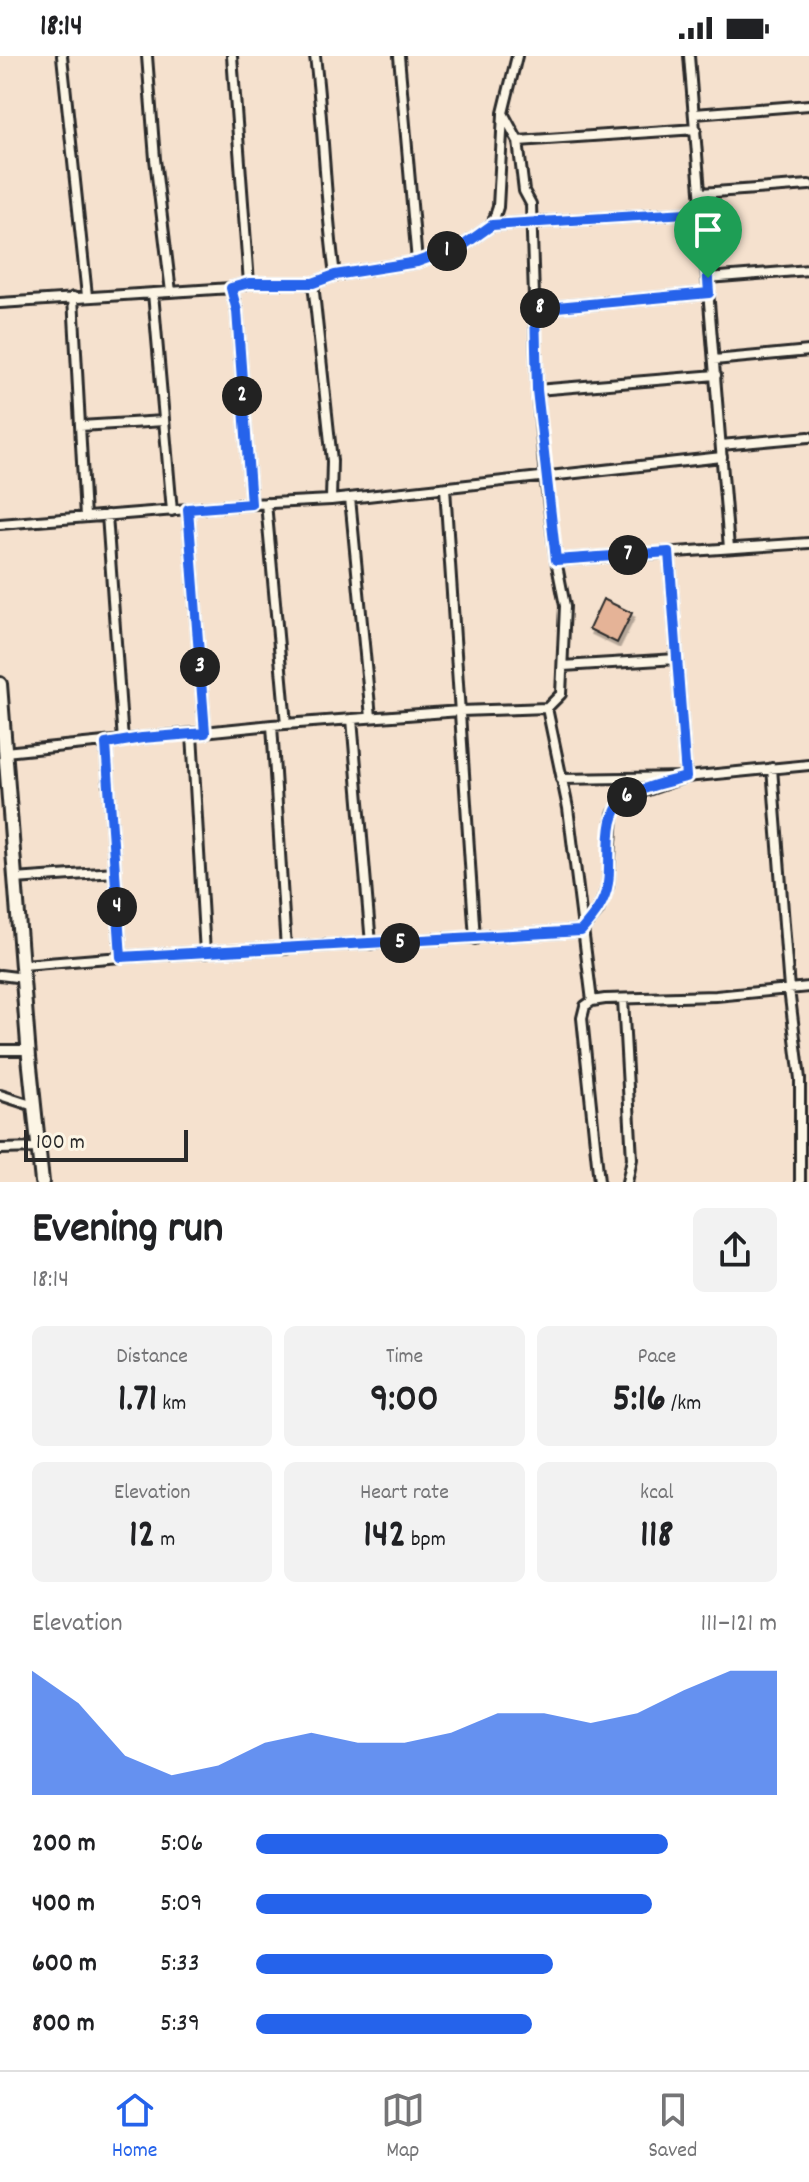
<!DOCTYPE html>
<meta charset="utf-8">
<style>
body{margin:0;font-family:Dekko,sans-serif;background:#f2f2f2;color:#202124;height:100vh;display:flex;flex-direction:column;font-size:30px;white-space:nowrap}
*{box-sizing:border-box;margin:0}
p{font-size:26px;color:#757577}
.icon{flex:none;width:44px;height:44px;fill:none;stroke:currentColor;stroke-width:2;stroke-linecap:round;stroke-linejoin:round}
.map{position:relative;height:1126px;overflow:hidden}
.drawer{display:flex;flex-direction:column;background:#fff;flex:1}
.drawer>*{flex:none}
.scale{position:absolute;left:24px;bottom:20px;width:164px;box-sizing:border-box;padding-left:8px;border:4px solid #2b2b2b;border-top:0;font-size:22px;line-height:28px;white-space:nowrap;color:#2b2b2b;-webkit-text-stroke:6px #fcf5e5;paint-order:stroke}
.pin{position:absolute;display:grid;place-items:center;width:68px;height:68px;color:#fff;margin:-82px -34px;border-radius:50% 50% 50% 0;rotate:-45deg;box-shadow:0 0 8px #0007}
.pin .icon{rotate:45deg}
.km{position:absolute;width:40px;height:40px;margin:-20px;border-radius:50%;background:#222;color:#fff;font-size:22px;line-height:40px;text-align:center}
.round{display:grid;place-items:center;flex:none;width:84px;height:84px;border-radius:12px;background:#f2f2f2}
.head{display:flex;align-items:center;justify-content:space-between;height:136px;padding:0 32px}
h1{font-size:44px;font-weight:700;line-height:60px}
.figures{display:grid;grid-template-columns:repeat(3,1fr);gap:12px;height:136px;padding:8px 32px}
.figures div{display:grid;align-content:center;border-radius:12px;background:#f2f2f2;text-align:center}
.figures b{font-size:40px;font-weight:700}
.figures small{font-size:22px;font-weight:400}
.figures p{font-size:22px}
.chart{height:224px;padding:16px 32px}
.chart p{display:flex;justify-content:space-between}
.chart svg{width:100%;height:144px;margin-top:8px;fill:#2563eb;opacity:.7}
ul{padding:0 32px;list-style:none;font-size:26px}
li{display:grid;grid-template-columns:128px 96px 1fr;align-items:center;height:60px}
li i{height:20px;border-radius:10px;background:#2563eb}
.status{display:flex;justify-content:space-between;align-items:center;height:56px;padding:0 40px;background:#fff;direction:ltr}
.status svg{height:22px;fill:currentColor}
.dock{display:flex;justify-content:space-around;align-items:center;height:112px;border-top:2px solid #e0e0e0;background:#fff;font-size:22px;color:#757577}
.dock a{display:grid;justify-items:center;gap:4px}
.dock .current{color:#2563eb}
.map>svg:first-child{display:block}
.building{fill:#e5b397;stroke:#2b2b2b;stroke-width:2;filter:url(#shadow)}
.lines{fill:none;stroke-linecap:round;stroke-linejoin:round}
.street-casing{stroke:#2b2b2b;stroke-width:14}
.secondary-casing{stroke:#2b2b2b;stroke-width:18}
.street{stroke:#fcf5e5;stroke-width:8}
.secondary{stroke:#fcf5e5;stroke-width:12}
.route-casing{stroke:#fff;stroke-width:16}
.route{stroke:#2563eb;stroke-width:10}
</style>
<div class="status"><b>18:14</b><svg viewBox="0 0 49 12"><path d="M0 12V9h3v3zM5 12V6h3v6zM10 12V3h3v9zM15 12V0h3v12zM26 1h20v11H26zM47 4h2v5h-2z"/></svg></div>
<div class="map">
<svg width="809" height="1126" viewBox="0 0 809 1126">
<defs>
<filter id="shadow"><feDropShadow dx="2.5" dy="4.5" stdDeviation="0" flood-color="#0004"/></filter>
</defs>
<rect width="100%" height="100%" fill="#f5e1ce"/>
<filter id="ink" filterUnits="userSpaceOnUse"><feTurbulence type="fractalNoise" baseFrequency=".0125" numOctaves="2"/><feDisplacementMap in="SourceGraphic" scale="16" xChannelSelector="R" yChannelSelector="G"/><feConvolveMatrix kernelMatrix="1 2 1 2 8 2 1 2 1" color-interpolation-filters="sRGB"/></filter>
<g filter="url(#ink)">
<!-- building -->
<path class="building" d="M603 543 632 557 617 587 589 573Z"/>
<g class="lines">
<!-- street casing -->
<g class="street-casing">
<path id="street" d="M62 0 87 240
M147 0 155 103 171 236
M232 0 249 227H313L335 219 417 206 464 189 492 169 498 151 503 58
M315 0C324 73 325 147 335 219
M399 0 417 206
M689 0 729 492
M695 58 809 49
M518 85 696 73
M701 137 809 129
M492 169 703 156
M708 222 809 214
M313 227 332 405 331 444
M231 232 237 255 251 448
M153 237 172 455
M73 241 85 461
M0 247 231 232 249 227
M535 253 709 237
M714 304 809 295
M537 334 716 319
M80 370 164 365
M721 389 809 381
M445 432 475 883
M350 442 371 661
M266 447 286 668
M188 453 205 677
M107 459 123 685
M0 468 251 448 331 444 722 401
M669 496 686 721
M556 504 809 487
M563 610 677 603
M547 652 568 752 592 945
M352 663 371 888
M272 669 286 893
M192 678 205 897
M106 688 121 901
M5 696 272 669 460 655 547 652 561 638 565 550 556 504 545 420 537 334 531 148 524 135 518 85 503 57 517 0
M772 712 789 933 800 1023V1126
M561 723 686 721 809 709
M15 823 115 816
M23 909 121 901 581 875 598 855 608 830 613 758 625 742 686 721
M0 919 24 922
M623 943 632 1103 627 1126
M0 994H29
M0 1039 34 1050
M0 1093 39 1092
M599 1126 582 962 585 950 592 945 605 943 716 940 809 931"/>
</g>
<!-- secondary casing -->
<g class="secondary-casing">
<path id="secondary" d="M0 628 29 1001 42 1126"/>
</g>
<!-- street -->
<use href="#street" class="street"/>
<!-- secondary -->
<use href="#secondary" class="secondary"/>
</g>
</g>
<g class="lines" filter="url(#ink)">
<!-- route casing -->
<g class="route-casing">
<path id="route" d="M703 156 709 237 535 253 537 334 556 504 669 496 686 721C667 726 645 730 628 741 602 756 612 802 608 827 605 847 593 861 581 875L121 901 106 688 142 682 205 677 188 453 251 448 237 255 231 232 249 227H313L335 219 417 206 464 189 492 169Z"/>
</g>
<!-- route -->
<use href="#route" class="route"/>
</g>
</svg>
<div class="scale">100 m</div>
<div class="pin" style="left:708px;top:222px;background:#1e9e55"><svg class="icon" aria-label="arrive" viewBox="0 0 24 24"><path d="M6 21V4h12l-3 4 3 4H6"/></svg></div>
<b class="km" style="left:447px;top:195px">1</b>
<b class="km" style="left:242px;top:340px">2</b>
<b class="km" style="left:200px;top:611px">3</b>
<b class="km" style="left:117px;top:851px">4</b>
<b class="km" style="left:400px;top:887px">5</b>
<b class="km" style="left:627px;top:741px">6</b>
<b class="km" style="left:628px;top:499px">7</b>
<b class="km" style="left:540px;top:252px">8</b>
</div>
<section class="drawer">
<div class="head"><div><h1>Evening run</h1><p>18:14</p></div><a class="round"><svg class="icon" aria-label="share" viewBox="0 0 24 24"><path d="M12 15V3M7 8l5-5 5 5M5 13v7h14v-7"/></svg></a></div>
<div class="figures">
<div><p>Distance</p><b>1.71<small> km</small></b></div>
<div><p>Time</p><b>9:00</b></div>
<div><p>Pace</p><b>5:16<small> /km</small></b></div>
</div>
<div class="figures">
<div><p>Elevation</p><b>12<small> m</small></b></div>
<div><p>Heart rate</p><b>142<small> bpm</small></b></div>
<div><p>kcal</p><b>118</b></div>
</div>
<div class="chart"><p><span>Elevation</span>111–121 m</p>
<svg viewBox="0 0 160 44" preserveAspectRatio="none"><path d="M0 44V6L10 16L20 32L30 38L40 35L50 28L60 25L70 28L80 28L90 25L100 19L110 19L120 22L130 19L140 12L150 6L160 6V44z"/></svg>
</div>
<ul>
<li><b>200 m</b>5:06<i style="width:79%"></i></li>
<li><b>400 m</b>5:09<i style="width:76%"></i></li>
<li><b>600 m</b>5:33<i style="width:57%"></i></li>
<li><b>800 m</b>5:39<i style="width:53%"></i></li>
</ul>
</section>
<nav class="dock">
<a class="current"><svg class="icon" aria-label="home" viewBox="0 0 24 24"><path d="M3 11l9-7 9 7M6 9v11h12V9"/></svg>Home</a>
<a><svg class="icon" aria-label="map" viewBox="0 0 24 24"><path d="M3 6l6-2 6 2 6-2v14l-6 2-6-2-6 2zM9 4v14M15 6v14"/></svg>Map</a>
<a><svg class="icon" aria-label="saved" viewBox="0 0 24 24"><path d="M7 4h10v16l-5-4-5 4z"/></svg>Saved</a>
</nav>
